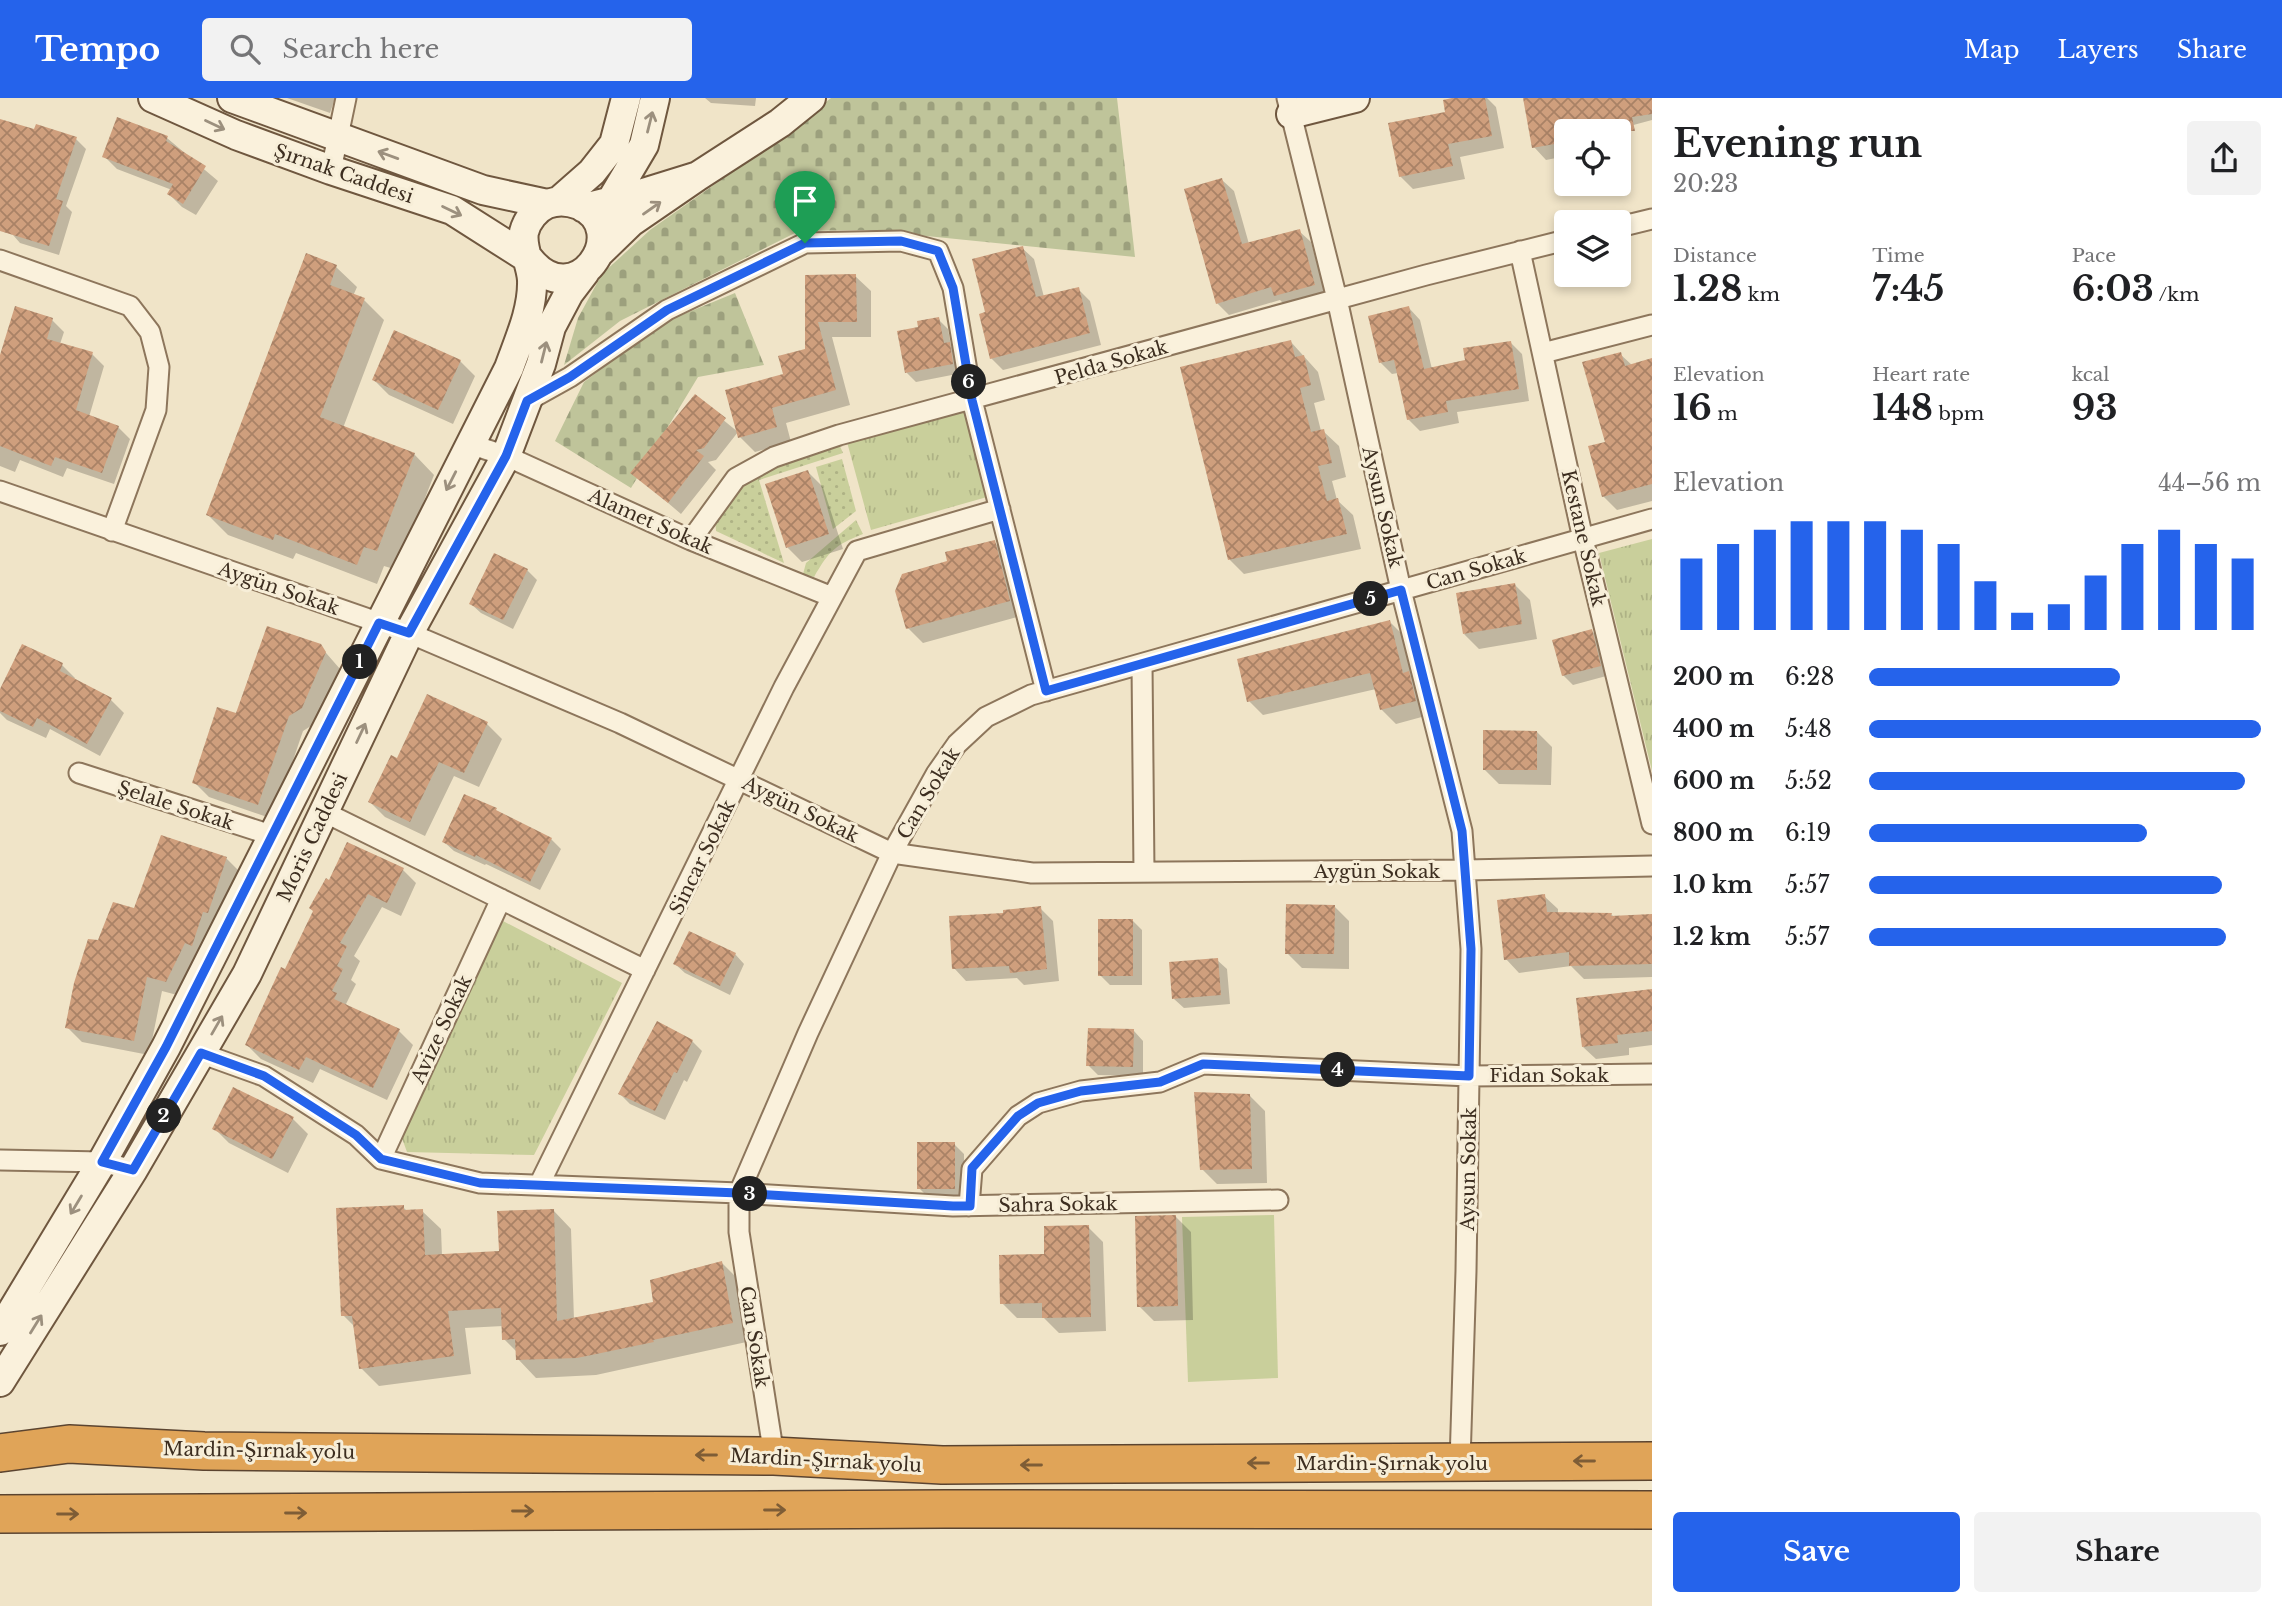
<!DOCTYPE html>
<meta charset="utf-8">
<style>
body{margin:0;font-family:"Libre Baskerville",serif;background:#f2f2f2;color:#202124;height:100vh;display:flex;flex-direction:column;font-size:26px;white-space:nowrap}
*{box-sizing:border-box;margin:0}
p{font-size:23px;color:#757577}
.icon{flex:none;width:38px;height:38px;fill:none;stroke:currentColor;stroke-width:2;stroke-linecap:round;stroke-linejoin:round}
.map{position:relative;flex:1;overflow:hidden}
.sheet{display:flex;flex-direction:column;background:#fff;width:630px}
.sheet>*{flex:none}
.fabs{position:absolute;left:1554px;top:21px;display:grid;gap:14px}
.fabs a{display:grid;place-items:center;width:77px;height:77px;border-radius:7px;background:#fff;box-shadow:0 4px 10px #0003;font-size:35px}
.pin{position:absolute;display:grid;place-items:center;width:60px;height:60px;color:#fff;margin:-72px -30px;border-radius:50% 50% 50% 0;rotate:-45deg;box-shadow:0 0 7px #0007}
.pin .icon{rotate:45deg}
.km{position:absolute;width:35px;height:35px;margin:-18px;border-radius:50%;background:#222;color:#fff;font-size:19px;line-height:35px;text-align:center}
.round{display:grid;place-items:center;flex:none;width:74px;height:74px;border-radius:7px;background:#f2f2f2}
.head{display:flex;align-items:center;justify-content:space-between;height:119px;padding:0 21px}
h1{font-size:38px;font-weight:700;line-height:52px}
.stats{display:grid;grid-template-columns:repeat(3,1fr);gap:10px;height:119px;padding:7px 21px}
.stats div{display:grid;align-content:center}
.stats b{font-size:35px;font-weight:700}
.stats small{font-size:19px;font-weight:400}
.stats p{font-size:19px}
.chart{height:196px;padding:14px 21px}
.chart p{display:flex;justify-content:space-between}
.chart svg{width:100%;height:126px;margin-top:7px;stroke:#2563eb;stroke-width:6}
.action{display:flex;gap:14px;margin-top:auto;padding:14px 21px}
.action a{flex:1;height:80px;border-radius:7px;background:#2563eb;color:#fff;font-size:28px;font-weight:700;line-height:80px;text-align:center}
.action a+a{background:#f2f2f2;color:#202124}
ul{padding:0 21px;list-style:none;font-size:23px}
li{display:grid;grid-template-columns:112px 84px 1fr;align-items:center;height:52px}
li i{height:18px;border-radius:9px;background:#2563eb}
header{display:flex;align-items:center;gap:42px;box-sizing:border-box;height:98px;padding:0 35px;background:#2563eb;color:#fff}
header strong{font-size:33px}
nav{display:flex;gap:38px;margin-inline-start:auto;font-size:24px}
.search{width:490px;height:63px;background:#f2f2f2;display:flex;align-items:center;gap:18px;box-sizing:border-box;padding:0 24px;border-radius:7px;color:#757577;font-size:26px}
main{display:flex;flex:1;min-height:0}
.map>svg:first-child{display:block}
.grass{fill:url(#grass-dots)}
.cemetery{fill:url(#cemetery-stones)}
.park{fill:url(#park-tufts)}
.garden{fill:#c9cf9b}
.shadow{fill:#0003}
.building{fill:url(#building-cross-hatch)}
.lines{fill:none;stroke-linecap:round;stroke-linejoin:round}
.street-casing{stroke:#8d765c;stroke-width:23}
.secondary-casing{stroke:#6f573f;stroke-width:32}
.highway-casing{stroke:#5b4430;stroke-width:40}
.street{stroke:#faf1dc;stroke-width:19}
.secondary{stroke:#faf1dc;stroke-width:28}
.highway{stroke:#e0a458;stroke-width:37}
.oneway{stroke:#9c907e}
.oneway2{stroke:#7e5d36}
.route-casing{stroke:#fff;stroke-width:14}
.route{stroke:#2563eb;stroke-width:9}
.labels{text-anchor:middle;stroke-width:6;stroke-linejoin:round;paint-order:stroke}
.street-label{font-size:19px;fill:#3d2e20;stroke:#f7eed8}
</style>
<header>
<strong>Tempo</strong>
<div class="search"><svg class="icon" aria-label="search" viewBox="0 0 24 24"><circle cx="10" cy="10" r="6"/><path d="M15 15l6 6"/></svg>Search here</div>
<nav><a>Map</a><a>Layers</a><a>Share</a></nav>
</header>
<main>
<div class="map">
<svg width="1652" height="1508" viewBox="0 0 1652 1508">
<defs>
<pattern id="grass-dots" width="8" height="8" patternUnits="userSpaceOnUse" patternTransform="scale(1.75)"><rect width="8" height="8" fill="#c9cf9b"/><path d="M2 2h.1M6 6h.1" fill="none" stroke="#aeb285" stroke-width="1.8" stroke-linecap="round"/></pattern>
<pattern id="cemetery-stones" width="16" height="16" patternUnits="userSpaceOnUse" patternTransform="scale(1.75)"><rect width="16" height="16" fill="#bfc49a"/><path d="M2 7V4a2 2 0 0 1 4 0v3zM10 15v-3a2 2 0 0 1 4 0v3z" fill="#9ca07d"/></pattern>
<pattern id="park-tufts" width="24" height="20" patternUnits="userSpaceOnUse" patternTransform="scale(1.75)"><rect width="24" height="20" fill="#c9cf9b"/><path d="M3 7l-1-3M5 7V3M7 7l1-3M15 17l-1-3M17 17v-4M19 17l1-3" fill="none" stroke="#aeb285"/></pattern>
<pattern id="building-cross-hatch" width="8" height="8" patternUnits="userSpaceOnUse" patternTransform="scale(1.75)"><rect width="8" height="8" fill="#cf9f7d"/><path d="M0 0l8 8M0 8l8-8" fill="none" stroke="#a98266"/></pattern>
</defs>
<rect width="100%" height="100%" fill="#f0e4c8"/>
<!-- grass -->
<path class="grass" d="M839 346 843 355 759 382 784 465 716 433 715 420 732 394 771 368Z
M842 361 856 413 833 431 816 369Z
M856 422 863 436C835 447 829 453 814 479L803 476 806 465Z"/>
<!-- cemetery -->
<path class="cemetery" d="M831 0H1117L1135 159 867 132 799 133 620 223 564 267 578 220 602 176 650 132 783 38Z
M735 195 764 267 698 279 631 390 555 343 584 284 662 225Z"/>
<!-- park -->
<path class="park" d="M970 310 994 397 871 432 847 344Z
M1652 441V673L1599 455Z
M503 823 622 885 534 1057 407 1054 399 1032Z"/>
<!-- garden -->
<path class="garden" d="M1274 1117 1278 1280 1188 1284 1182 1119Z"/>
<!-- shadow -->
<path class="shadow" d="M287 0H335L330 15Z
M705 0H756L755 8 711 5Z
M1462 0H1487L1496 9 1504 50 1460 59 1465 81 1413 91 1400 78 1447 15Z
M1538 0H1652V22L1611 33H1566V58L1546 62 1534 49Z
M0 23 35 33 76 41 86 51 66 108 72 114 59 157 20 145 0 122Z
M167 40 218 83 196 117 182 109 169 96 172 92 117 71 104 58Z
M1222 82 1234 93 1249 146 1299 133 1311 144 1326 199 1287 209 1280 202 1229 217 1217 205Z
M1022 150 1034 161 1044 199 1078 191 1090 203 1101 247 1003 272 991 260 987 215Z
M307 158 336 169 357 189 353 198 364 202 384 222 343 330 414 356 434 377 397 472 384 468 377 486 296 455 293 461 228 437 208 417Z
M807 178H855L871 193V239H832L850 307 786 325 791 344 755 354 740 339 785 278 807 253Z
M1409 210 1420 222 1432 271 1467 264 1510 244 1522 256 1529 303 1457 314 1459 325 1420 333 1408 321 1398 275 1392 276 1380 264Z
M938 221 948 231 951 248 959 256 962 275 916 284 906 274 920 230Z
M52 222 64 234 60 246 92 256 104 268 89 319 118 329 130 341 114 386 67 370 63 379 20 362 15 374 0 368V263Z
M1291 244 1318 274 1325 302 1314 305 1321 333H1323L1339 348 1346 379 1332 383 1337 402 1353 417 1361 451 1244 476 1229 461Z
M1620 256 1633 268 1652 263V403L1617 412 1603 398 1607 345Z
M460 263 475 278 453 326 389 297 374 282Z
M695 299 738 334 716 362 708 364 716 372 681 416 633 375Z
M808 374 823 389 843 451 802 464 787 449Z
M994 444 1009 459 1024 517 923 545 908 530 949 464Z
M527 472 537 482 513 531 481 515 471 506Z
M1515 487 1530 502 1537 541 1479 551 1464 536Z
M1390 524 1404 538 1429 617 1396 626 1382 612 1376 591 1263 617 1249 603Z
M1592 533 1601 542 1610 577 1573 587 1563 577Z
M320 548 340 571 317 624 303 633 273 721 209 699 194 684 237 618Z
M62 567 75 580 74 582 111 602 124 615 100 658 50 631 46 640 7 622 0 615V595Z
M487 626 502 641 479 689 454 678 425 738 385 719 370 704 398 662Z
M1537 634 1552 649 1551 687 1499 686 1484 671Z
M465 698 551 741 561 751 540 792 486 766 485 767 454 753 444 744Z
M226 760 241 775 181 898 162 893 149 957 82 944 67 929 99 844 135 812Z
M403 772 416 785 401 818 382 809 354 858 360 863 351 882 356 886 346 906 350 910 399 933 413 947 387 1002 320 971 313 985 261 961 247 947 330 784Z
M1544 798 1558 811V816H1611L1614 819 1652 817V879L1584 881 1571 868 1519 875 1506 861Z
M1334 808 1349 823V871L1302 870 1287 855Z
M1040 810 1053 823 1059 883 1024 887 1017 880 966 883 954 870 1005 816Z
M1132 822 1142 832V887H1110L1100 877Z
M735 856 744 866 730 897 685 875 675 866Z
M1217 862 1227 871 1230 906 1184 910 1174 901Z
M1652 893V947L1629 950V957L1596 961 1583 949Z
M658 926 692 943 702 953 687 984 684 982 665 1022 630 1006 620 996Z
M1134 933 1143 943V978L1098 977 1088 967Z
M1250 998 1265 1013 1267 1085 1217 1086 1202 1071Z
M293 1021 308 1036 288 1075 229 1045 214 1030Z
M954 1046 964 1056V1100H929L919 1090Z
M403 1109 408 1114 422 1113 441 1131 442 1158 500 1155 553 1112 571 1131 574 1222 655 1206 722 1165 740 1183 751 1243 596 1277 536 1280 518 1261V1255L504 1241 503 1228 465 1230 471 1276 379 1288 361 1270 355 1229 343 1217Z
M1176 1119 1191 1134 1193 1222 1154 1223 1139 1208Z
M1088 1129 1103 1144 1106 1233 1059 1235 1044 1220H1017L1002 1205 1046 1158Z"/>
<!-- building -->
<path class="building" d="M1452 0H1485L1492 38 1448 46 1453 68 1399 79 1388 25 1445 14 1443 2Z
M1523 0H1652V16L1632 19 1635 33H1566V44L1532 50Z
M117 19 168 38 166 43 206 68 183 106 167 96 173 86 102 59Z
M0 21 34 31 36 26 77 39 56 101 63 103 49 148 0 133Z
M1222 80 1242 146 1300 131 1315 187 1274 198 1271 189 1216 206 1184 91Z
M1023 148 1036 199 1079 189 1090 235 990 261 979 216 985 214 972 161Z
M306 155 337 167 330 187 365 200 320 319 415 355 377 453 364 449 357 467 275 436 273 442 206 417Z
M856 176 857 224H818L836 292 772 310 777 329 738 340 725 292 783 276 778 258 805 251V177Z
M15 208 53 220 47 241 93 254 76 312 119 328 102 375 55 359 51 368 0 348V257Z
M1409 208 1424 271 1465 262 1463 250 1511 243 1519 291 1446 303 1448 314 1407 322 1394 262 1379 265 1368 218Z
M939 219 944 245 950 244 953 266 905 275 897 233 918 229 917 223Z
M394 232 461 262 438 312 372 282Z
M1291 242 1295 259 1304 257 1311 287 1300 290 1311 334 1324 331 1332 365 1318 368 1327 403 1338 400 1347 436 1228 462 1180 269Z
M1621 254 1625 268 1652 260V386L1602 399 1588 348 1605 344 1582 264Z
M695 296 726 320 704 350 696 352 704 358 668 405 630 375Z
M808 372 829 436 786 450 765 386Z
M995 442 1010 503 906 531 895 493 902 476 947 463 945 454Z
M494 455 528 471 503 522 469 506Z
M1515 485 1522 526 1463 536 1456 495Z
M1390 522 1403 575 1409 573 1416 603 1380 612 1370 575 1247 604 1237 561Z
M267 528 321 546 326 554 302 610 289 618 258 707 192 685 217 609 236 615Z
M1592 531 1601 568 1562 578 1552 542Z
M22 546 63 565 60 573 112 600 87 646 37 620 33 629 0 613V591Z
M427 596 488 624 464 675 439 664 410 724 368 704 391 657 397 660Z
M1483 632 1537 633V672H1483Z
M464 696 497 710 496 712 552 740 530 784 476 757 475 759 442 744Z
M161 737 227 759 208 815 203 814 192 848 185 845 166 884 147 879 134 943 65 930 74 885 88 841 98 842 113 804 134 810Z
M347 744 404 770 387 805 368 796 340 845 347 848 337 868 343 871 332 893 337 895 334 901 400 931 373 990 306 959 299 972 245 947 281 869 285 871 313 813 309 810 326 780 329 782Z
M1545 796 1547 814 1612 815 1611 818 1652 816V866L1569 868V854L1504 862 1497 802Z
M1286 806 1335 807 1334 856H1285Z
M1041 808 1047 871 1010 875 1009 868 952 871 949 818 1003 815V812Z
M1098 821H1133V878H1098Z
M689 833 736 855 720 888 673 866Z
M1218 860 1221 897 1172 901 1169 864Z
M1652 891V933L1617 937 1618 945 1582 949 1576 900Z
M657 923 693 942 677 975 674 974 655 1013 618 996Z
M1088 930 1134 931 1133 969 1086 968Z
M233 989 294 1019 272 1061 212 1031Z
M1194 994 1250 996 1252 1071 1200 1072Z
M917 1044H955V1091H917Z
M404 1107V1112L423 1111 425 1157 499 1153 497 1113 554 1111 557 1223 653 1204 650 1182 722 1163 733 1225 653 1242 654 1244 577 1260 516 1262 515 1241 502 1242 501 1210 448 1213 454 1258 359 1271 352 1218H341L336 1110Z
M1176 1117 1178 1208 1137 1209 1135 1118Z
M1089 1127 1091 1219 1042 1220V1205L1000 1206 999 1157 1044 1156V1128Z"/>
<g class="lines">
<!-- street casing -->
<g class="street-casing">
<path id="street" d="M1287 0 1337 201 1401 492 1462 733 1471 851 1466 1173 1460 1364
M331 72 346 0
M1619 129 1652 121
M1520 153 1583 441 1652 726
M0 162 130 208 150 234 159 269 156 312 112 433
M1543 255 1652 227
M527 303 570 279 667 212 805 145 901 143 938 153 953 190 972 302 1046 593
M470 346 506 358 691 442 832 499
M0 393 409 535 620 625 892 755 1032 775 1465 772 1652 768
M691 442 736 380 774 359 839 337 1426 177 1566 142
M1142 566 1144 774
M79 675 274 738
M324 714 645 872
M200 955 264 978 356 1037 381 1061 480 1085 739 1095 953 1108 1278 1102
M381 1061 501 801
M0 1062 102 1064 133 1072
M539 1087 784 589 857 453 1000 411
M969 1108 972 1071 1018 1018 1038 1005 1081 993 1160 984 1203 966 1469 978 1652 976
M774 1358 739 1134V1095L808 935 892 755 936 676 957 646 986 619 1031 597 1652 421"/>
</g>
<!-- secondary casing -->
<g class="secondary-casing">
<path id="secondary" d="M232 0 483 92 547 106
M1291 16 1355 0
M698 78 780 25 811 0
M559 103 592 74 614 46 626 0
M584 110 640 96 698 78 631 124 600 154
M605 113 644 47 655 0
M0 1233 102 1064 166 949 509 270C519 242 533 212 532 182 531 165 521 150 524 134 527 122 536 111 547 106 558 102 569 103 579 107 635 132 575 219 529 161L452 112 331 72 236 37 153 0
M0 1284 133 1072 247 876 409 535 506 358 541 266 551 229 569 195 585 174"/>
</g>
<!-- highway casing -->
<g class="highway-casing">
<path id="highway" d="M0 1355 69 1346 204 1353 774 1358 942 1367 1652 1363
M0 1416 945 1411 1652 1412"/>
</g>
<!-- street -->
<use href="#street" class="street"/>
<!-- secondary -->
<use href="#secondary" class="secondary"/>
<!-- highway -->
<use href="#highway" class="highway"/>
</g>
<!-- one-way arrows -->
<defs><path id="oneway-shaft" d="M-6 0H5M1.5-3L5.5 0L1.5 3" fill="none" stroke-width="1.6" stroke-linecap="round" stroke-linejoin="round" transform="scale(1.75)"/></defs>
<g class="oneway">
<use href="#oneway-shaft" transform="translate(650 24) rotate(-76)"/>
<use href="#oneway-shaft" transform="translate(215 27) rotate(25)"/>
<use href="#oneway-shaft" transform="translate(388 57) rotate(-160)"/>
<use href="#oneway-shaft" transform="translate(652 110) rotate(-35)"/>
<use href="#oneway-shaft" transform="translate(452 113) rotate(26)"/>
<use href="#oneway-shaft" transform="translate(544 254) rotate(-76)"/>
<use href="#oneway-shaft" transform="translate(451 383) rotate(117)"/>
<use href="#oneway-shaft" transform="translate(361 635) rotate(-65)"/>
<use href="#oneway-shaft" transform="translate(217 927) rotate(-60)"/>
<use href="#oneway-shaft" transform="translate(76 1107) rotate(121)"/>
<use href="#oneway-shaft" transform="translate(36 1226) rotate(-58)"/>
</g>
<g class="oneway2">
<use href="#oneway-shaft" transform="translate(706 1357) rotate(-180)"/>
<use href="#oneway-shaft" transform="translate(1584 1363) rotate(180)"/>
<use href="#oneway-shaft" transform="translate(1258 1365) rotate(180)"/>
<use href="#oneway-shaft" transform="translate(1031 1367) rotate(180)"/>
<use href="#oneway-shaft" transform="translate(775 1412)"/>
<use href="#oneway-shaft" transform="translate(523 1413)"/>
<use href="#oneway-shaft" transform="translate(296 1415)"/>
<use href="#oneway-shaft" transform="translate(68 1416)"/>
</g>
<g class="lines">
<!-- route casing -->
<g class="route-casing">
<path id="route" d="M901 143 938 153 953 190 972 302 1046 593 1401 492 1462 733 1471 851 1469 978 1203 966 1160 984 1081 993 1038 1005 1018 1018 972 1070 970 1108H953L739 1095 480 1085 381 1061 356 1037 264 978 201 955 133 1072 102 1064 166 949 379 525 409 535 506 358 527 303 570 279 667 212 805 145Z"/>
</g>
<!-- route -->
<use href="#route" class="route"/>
</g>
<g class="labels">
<!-- street labels -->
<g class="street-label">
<text transform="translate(344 75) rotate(19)" y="7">Şırnak Caddesi</text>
<text transform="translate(1111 264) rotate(-16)" y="7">Pelda Sokak</text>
<text transform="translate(1383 409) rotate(77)" y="7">Aysun Sokak</text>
<text transform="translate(651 423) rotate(24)" y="7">Alamet Sokak</text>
<text transform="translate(1584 440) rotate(77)" y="7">Kestane Sokak</text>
<text transform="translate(1476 471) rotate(-16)" y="7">Can Sokak</text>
<text transform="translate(279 490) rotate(19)" y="7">Aygün Sokak</text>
<text transform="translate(928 695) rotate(-59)" y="7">Can Sokak</text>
<text transform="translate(176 707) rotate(18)" y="7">Şelale Sokak</text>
<text transform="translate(801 711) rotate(26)" y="7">Aygün Sokak</text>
<text transform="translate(312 739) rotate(-65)" y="7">Moris Caddesi</text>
<text transform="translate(702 759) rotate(-64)" y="7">Sincar Sokak</text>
<text x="1377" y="780">Aygün Sokak</text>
<text transform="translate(441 931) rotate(-65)" y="7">Avize Sokak</text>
<text x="1549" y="984">Fidan Sokak</text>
<text transform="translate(1468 1071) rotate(-89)" y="7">Aysun Sokak</text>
<text transform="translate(1058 1106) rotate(-1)" y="7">Sahra Sokak</text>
<text transform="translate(755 1239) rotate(81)" y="7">Can Sokak</text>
<text transform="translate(259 1352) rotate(1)" y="7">Mardin-Şırnak yolu</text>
<text transform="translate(826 1362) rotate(3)" y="7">Mardin-Şırnak yolu</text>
<text x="1392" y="1372">Mardin-Şırnak yolu</text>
</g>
</g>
</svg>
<div class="fabs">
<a><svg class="icon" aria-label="locate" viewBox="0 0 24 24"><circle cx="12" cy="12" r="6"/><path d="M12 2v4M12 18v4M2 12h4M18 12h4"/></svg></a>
<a><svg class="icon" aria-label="layers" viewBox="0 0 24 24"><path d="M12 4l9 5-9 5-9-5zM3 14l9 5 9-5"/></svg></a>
</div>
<div class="pin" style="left:805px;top:145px;background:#1e9e55"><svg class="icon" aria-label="arrive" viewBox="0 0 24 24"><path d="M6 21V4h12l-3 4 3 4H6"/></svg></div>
<b class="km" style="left:360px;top:564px">1</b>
<b class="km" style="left:164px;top:1018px">2</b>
<b class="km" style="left:750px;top:1096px">3</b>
<b class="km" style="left:1338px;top:972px">4</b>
<b class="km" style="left:1371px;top:501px">5</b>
<b class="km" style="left:969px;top:284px">6</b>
</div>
<section class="sheet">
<div class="head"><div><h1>Evening run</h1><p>20:23</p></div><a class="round"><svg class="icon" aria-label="share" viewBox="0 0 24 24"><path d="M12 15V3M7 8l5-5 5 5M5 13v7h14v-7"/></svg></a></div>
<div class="stats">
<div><p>Distance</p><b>1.28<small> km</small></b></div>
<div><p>Time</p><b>7:45</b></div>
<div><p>Pace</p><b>6:03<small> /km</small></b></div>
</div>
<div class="stats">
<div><p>Elevation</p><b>16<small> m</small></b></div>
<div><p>Heart rate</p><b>148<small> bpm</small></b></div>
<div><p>kcal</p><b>93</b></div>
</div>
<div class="chart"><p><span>Elevation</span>44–56 m</p>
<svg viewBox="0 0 160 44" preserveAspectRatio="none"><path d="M5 44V19M15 44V14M25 44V9M35 44V6M45 44V6M55 44V6M65 44V9M75 44V14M85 44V27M95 44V38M105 44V35M115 44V25M125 44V14M135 44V9M145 44V14M155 44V19"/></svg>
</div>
<ul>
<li><b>200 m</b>6:28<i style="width:64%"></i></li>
<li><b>400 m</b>5:48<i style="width:100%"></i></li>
<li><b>600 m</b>5:52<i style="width:96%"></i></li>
<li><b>800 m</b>6:19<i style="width:71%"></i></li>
<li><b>1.0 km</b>5:57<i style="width:90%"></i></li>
<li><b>1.2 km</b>5:57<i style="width:91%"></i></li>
</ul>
<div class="action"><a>Save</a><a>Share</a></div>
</section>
</main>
